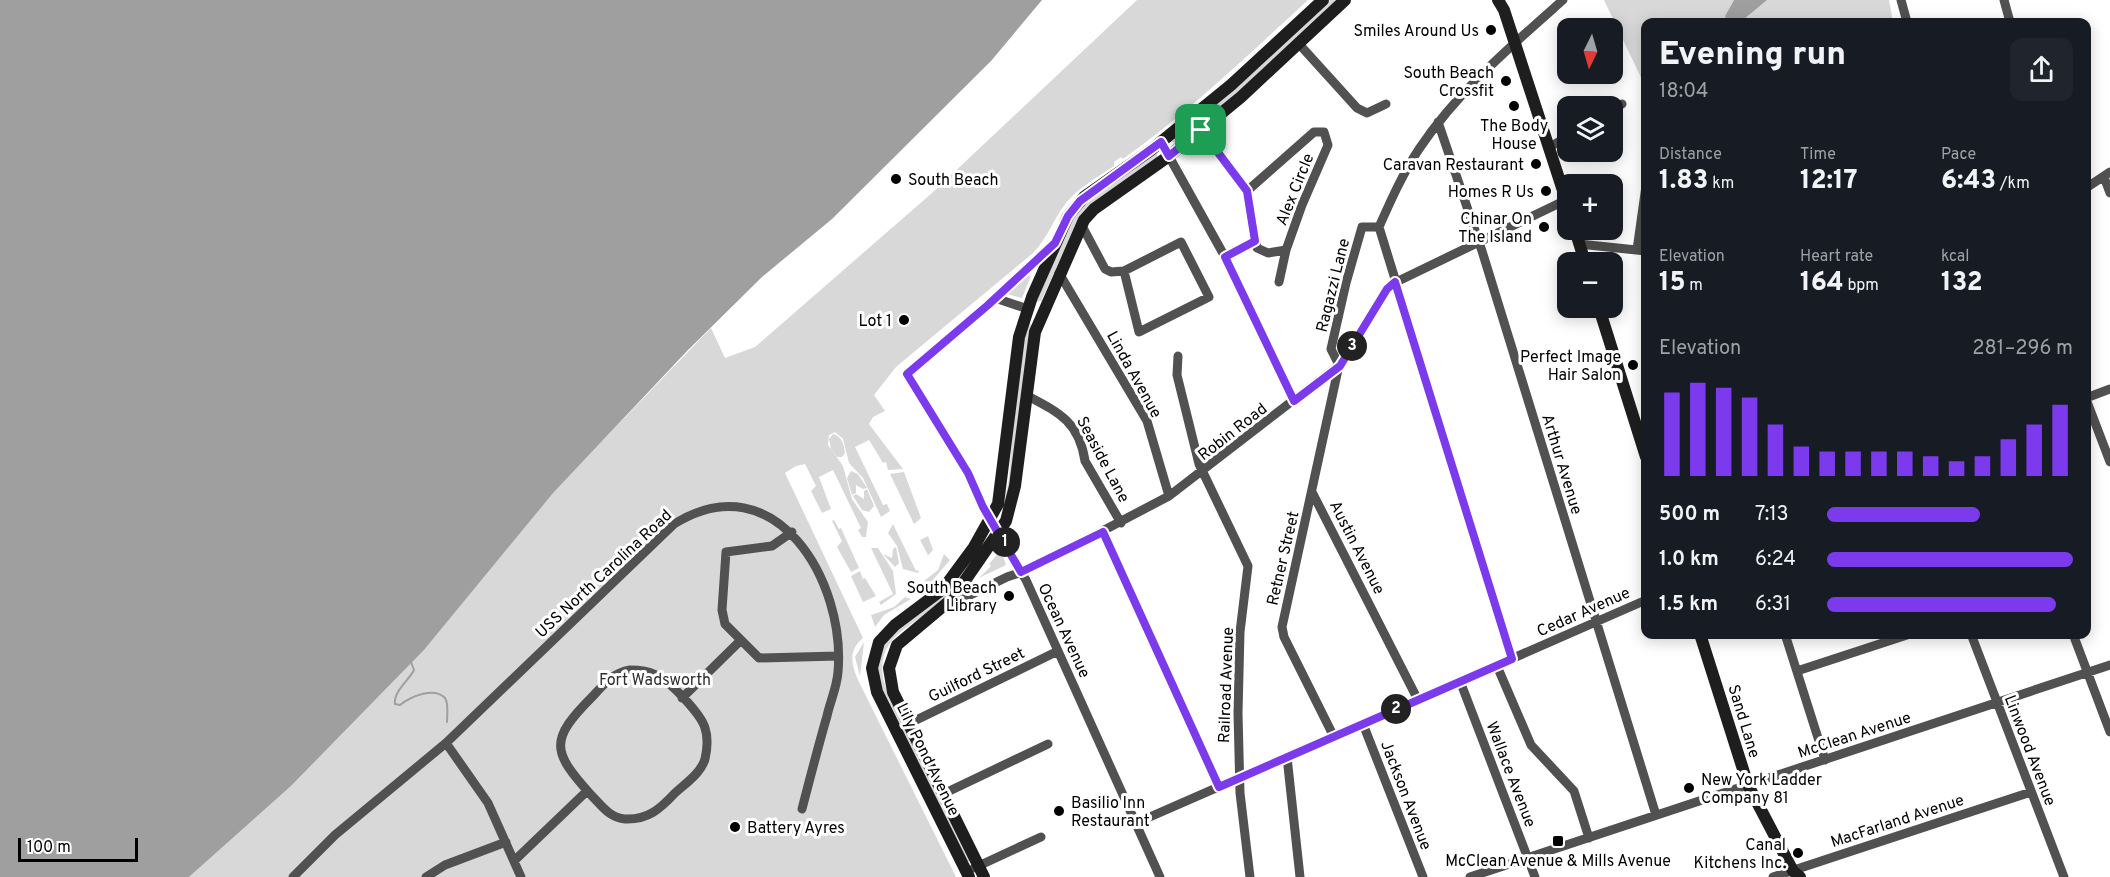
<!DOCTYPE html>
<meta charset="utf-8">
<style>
body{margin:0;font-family:Overpass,sans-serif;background:#20242c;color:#f1f3f6;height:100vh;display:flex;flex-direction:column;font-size:22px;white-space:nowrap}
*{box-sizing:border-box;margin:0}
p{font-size:20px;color:#9ea1a6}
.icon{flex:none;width:33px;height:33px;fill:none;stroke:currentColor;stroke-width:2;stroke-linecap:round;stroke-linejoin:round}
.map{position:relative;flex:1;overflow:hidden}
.drawer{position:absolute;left:1641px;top:18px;width:450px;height:621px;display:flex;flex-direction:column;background:#171b24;border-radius:12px;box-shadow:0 3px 15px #0003}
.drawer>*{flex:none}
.needle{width:39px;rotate:185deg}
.tools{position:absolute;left:1557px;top:18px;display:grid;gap:12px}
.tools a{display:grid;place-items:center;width:66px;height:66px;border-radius:12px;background:#171b24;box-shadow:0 3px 15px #0003;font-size:30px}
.scale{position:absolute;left:18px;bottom:15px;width:120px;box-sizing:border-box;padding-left:6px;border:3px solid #000;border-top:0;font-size:16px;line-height:21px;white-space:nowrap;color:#000;-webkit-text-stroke:4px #fff;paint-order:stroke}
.pin{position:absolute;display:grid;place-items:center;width:51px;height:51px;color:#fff;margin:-26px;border-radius:12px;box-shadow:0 3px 9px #0006}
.km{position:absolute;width:30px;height:30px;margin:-15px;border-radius:50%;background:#222;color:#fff;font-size:16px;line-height:30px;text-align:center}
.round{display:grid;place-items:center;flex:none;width:63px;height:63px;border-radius:12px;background:#20242c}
.head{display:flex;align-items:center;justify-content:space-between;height:102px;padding:0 18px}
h1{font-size:33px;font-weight:800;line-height:45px}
.metrics{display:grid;grid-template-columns:repeat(3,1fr);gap:9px;height:102px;padding:6px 18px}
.metrics div{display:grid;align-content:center}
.metrics b{font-size:26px;font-weight:800}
.metrics small{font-size:16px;font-weight:400}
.metrics p{font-size:16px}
.chart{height:168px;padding:12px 18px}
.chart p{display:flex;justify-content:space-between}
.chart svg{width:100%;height:108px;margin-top:6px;stroke:#7c3aed;stroke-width:6}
ul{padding:0 18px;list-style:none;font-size:20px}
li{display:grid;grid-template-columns:96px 72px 1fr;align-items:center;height:45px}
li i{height:15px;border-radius:8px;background:#7c3aed}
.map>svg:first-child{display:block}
.green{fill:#d8d8d8}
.water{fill:#9f9f9f}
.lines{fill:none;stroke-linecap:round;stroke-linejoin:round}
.stream{stroke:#9f9f9f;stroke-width:2}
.street{stroke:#515151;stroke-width:9}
.secondary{stroke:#1e1e1e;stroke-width:12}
.route-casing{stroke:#fff;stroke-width:12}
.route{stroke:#7c3aed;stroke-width:8}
.poi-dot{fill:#000;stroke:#fff;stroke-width:2}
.labels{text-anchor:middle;stroke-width:6;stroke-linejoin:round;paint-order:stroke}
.poi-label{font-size:16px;fill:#000;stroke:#fff;text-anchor:end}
.street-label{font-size:16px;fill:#000;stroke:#fff}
.park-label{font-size:16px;fill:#2f2f2f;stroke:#fff}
</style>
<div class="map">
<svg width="2110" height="877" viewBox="0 0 2110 877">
<rect width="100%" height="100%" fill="#fff"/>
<!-- green -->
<path class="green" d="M1137 0H1308C1248 55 1190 111 1123 159L1121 157 1114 162V166C1098 177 1079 187 1066 203 1053 219 1048 238 1033 253L896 367 874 395 885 411 873 417 869 424 903 469 888 470 886 462 883 463 869 440 855 447 883 505 887 504 890 511 881 517 863 478 849 463 843 439 835 432 829 435 828 445 843 466 852 499 868 522 866 537H862L858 530 861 528 833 470 819 477 831 509 822 513 811 491 816 486 805 464 796 466 785 473 863 638C848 651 851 663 858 680L956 877H189L291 786 424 650 553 492 711 328 725 358 755 347 932 193Z
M1330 0H1337L1249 82 1177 142H1172Z
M1604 0H1734L1725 16 1727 22H1646L1645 86Z
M1767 0H1889L1893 22H1737Z
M1154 153H1157V158L1080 216 1041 301 1036 302 1069 224 1085 202Z
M1027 276H1031L1022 298 1007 294Z
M1029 322 1031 325 1010 490 1002 513C1003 502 1008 489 1009 477 1014 425 1013 373 1029 322Z
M833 434C842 436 844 445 845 453L842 457H837L831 449 829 439Z
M851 471 858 474 867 488 863 489 856 485V493L852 495 847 478Z
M904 472 921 518 914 524 890 474Z
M867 489 874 506 869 512 862 510 853 496 856 494 864 499V491Z
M834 520 839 529 841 528 859 568 851 572 837 547 842 541 832 521Z
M893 524 916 571 919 570 918 573 903 569 897 546 888 533Z
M928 536 933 550 926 558 928 555 920 540Z
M985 537 988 539C975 559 962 581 945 598 912 630 866 637 888 694L970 860 968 862 884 698 876 672 884 641 928 605Z
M896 547 899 563 895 567 883 554 892 558 893 549Z
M871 548H878L893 571 896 594 881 605 879 602 893 594Z
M1001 550 1006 565 979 578 991 566 989 564Z
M944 554 950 560 926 588 924 581 938 570Z
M860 571 863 579 865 578 876 596 863 602 851 576Z
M905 597 911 599 884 615 875 627 871 615 894 607Z
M864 642 860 676 855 657Z"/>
<!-- water -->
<path class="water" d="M0 0H1042L991 61 832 219 762 277 688 350 553 493 424 650 291 786 189 877H0Z
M1734 0H1767L1744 19 1727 22 1725 16Z"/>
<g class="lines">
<!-- stream -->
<path class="stream" d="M411 662 414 670C409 680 393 692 395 704L400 705C410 697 434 686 445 698 449 704 447 715 447 722"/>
<!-- street -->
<path class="street" d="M1901 0 1907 22
M2004 0 2010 22
M1299 44 1357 108 1367 113 1386 104
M1612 109 1622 104
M1438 122 1482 251 1656 815
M1201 130 1247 191 1257 248 1268 253 1286 250 1302 205 1328 145 1324 132H1314L1247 191
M1161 142 1225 257 1294 401
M1550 147 1568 136
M2104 177 2110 193
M2086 188 2110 172
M1081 224 1105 269 1111 272 1124 271
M1379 227 1512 659
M1379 227C1391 200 1403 173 1419 149 1458 91 1511 46 1563 0
M1181 242 1209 297 1139 332 1124 271Z
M1055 243 988 305 907 374 968 473 983 507 1026 580 1160 877
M1579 244 1646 251
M1637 250 1646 186
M1225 257 1255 241
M1059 273 1147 421 1169 496
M1279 282 1286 250
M995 298 1028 309
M1178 356 1177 375 1199 464 1248 566 1240 632 1238 713 1240 793 1250 877
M1026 395C1058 412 1079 421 1085 461L1121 523
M2086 398 2110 389
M2086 399 2110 462
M1312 492 1418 700
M792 532 772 546 726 552 722 610 725 624 759 658 838 656
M1103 532 1219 787
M950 605 1007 577 1030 569 1169 496 1339 365 1390 285 1566 200
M1785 634 1825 760
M1971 634 2064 877
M2073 634 2110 732
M1497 666 1531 745 1574 791 1589 838
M630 670C639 670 648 671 656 675 669 680 701 714 705 728 708 737 707 750 705 759 701 773 685 784 675 793 660 809 648 820 625 819 610 818 602 806 592 796 551 751 549 740 593 696 604 684 613 673 630 670Z
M1797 671 1910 634
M1460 681 1535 877
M682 698 740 641
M908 724 1058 651
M1363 724 1423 877
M1334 737 1284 637 1282 627 1339 365 1331 349 1346 283 1362 227H1379
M446 743 488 803 521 877
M1287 757 1300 877
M943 794 1048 744
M1136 823 1646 600
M515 860 587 791
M974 868 1041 837
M293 877 335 835 446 743 674 524C776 461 846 582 838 672 837 687 830 702 827 716 818 747 810 778 802 809
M426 877 445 865 506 842
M1470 877 2110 665
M1773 877 2031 792"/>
<!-- secondary -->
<path class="secondary" d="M1498 0 1504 10 1568 206
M1575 230 1585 262
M1599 308 1646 457
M1700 634 1748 785 1793 871 1800 877
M969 877 877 692 872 668 879 642 895 625 943 589 974 547 998 504 1019 337 1032 297 1068 216 1084 197 1151 150 1231 85 1323 0
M984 877 893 692 889 668 897 645 953 598 1006 521 1015 486 1035 332 1084 220 1094 209 1169 156 1241 97 1345 0"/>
</g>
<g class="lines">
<!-- route casing -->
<g class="route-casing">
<path id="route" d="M1201 130 1247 191 1255 241 1225 257 1294 401 1340 366 1387 289 1395 282 1512 659 1219 787 1103 532 1021 572 983 507 968 473 907 374 988 305 1055 243 1068 216 1080 201 1161 142 1169 156Z"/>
</g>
<!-- route -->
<use href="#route" class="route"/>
</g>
<!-- markers -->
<g class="poi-dot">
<circle cx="1491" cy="30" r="6"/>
<circle cx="1506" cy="81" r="6"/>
<circle cx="1514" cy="106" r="6"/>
<circle cx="1536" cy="164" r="6"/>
<circle cx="896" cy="179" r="6"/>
<circle cx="1546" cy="191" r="6"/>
<circle cx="1544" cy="227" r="6"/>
<circle cx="904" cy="320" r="6"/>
<circle cx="1633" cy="365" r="6"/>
<circle cx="1009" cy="596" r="6"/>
<circle cx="1689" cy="788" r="6"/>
<circle cx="1059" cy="811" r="6"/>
<circle cx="735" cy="827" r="6"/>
<rect x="1552" y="835" width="12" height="12" rx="3"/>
<circle cx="1798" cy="853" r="6"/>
</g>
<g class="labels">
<!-- poi labels -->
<g class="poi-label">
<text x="1479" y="36">Smiles Around Us</text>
<text x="1494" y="78">South Beach<tspan x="1494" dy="18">Crossfit</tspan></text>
<text x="1514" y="131" text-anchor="middle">The Body<tspan x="1514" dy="18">House</tspan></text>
<text x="1524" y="170">Caravan Restaurant</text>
<text x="908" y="185" text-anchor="start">South Beach</text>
<text x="1534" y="197">Homes R Us</text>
<text x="1532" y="224">Chinar On<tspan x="1532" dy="18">The Island</tspan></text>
<text x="892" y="326">Lot 1</text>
<text x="1621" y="362">Perfect Image<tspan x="1621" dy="18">Hair Salon</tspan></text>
<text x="997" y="593">South Beach<tspan x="997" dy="18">Library</tspan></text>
<text x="1701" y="785" text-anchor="start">New York Ladder<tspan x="1701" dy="18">Company 81</tspan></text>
<text x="1071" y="808" text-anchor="start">Basilio Inn<tspan x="1071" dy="18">Restaurant</tspan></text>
<text x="747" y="833" text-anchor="start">Battery Ayres</text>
<text x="1786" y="850">Canal<tspan x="1786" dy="18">Kitchens Inc.</tspan></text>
<text x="1558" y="866" text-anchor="middle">McClean Avenue &amp; Mills Avenue</text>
</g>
<!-- street labels -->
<g class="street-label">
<text transform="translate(1294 189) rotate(-68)" y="6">Alex Circle</text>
<text transform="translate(1332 285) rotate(-76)" y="6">Ragazzi Lane</text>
<text transform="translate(1135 374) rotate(61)" y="6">Linda Avenue</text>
<text transform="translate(1232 431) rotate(-38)" y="6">Robin Road</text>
<text transform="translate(1104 459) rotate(62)" y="6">Seaside Lane</text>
<text transform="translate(1563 464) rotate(73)" y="6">Arthur Avenue</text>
<text transform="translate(1358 547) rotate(63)" y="6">Austin Avenue</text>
<text transform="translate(1282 558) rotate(-77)" y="6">Retner Street</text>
<text transform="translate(603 573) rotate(-43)" y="6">USS North Carolina Road</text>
<text transform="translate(1583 611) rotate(-24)" y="6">Cedar Avenue</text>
<text transform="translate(1065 630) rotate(65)" y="6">Ocean Avenue</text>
<text transform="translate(976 674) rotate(-26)" y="6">Guilford Street</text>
<text transform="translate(1225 685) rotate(-88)" y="6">Railroad Avenue</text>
<text transform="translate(1745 721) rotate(73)" y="6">Sand Lane</text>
<text transform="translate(1854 734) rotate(-18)" y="6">McClean Avenue</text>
<text transform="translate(2031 750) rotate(69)" y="6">Linwood Avenue</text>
<text transform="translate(929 759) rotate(64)" y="6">Lily Pond Avenue</text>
<text transform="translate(1512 774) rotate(69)" y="6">Wallace Avenue</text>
<text transform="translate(1407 795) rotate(69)" y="6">Jackson Avenue</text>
<text transform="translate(1897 820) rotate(-18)" y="6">MacFarland Avenue</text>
</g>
<!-- park labels -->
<g class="park-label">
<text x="655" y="685">Fort Wadsworth</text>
</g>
</g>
</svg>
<div class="tools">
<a><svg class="needle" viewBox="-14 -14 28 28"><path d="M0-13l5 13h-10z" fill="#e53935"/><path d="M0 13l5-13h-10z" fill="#9ea1a6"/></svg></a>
<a><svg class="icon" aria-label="layers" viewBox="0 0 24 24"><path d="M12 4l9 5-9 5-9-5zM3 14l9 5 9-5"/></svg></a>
<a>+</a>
<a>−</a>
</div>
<div class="scale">100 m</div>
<div class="pin" style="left:1201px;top:130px;background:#1e9e55"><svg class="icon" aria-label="arrive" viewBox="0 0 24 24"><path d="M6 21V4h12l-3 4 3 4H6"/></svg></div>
<b class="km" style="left:1005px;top:542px">1</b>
<b class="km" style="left:1396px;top:709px">2</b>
<b class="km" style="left:1352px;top:346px">3</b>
<section class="drawer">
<div class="head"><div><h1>Evening run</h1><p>18:04</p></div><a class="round"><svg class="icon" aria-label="share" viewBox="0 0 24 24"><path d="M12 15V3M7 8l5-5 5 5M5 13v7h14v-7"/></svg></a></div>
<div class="metrics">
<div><p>Distance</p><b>1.83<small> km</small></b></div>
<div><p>Time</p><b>12:17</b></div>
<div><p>Pace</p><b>6:43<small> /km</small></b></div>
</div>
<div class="metrics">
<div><p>Elevation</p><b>15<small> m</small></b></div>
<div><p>Heart rate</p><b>164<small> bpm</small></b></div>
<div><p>kcal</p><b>132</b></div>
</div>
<div class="chart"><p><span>Elevation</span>281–296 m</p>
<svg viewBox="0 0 160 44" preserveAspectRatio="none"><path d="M5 44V10M15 44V6M25 44V8M35 44V12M45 44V23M55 44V32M65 44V34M75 44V34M85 44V34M95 44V34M105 44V36M115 44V38M125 44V36M135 44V29M145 44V23M155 44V15"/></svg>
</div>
<ul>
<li><b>500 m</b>7:13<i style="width:62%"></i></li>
<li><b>1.0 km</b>6:24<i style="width:100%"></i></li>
<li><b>1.5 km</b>6:31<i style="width:93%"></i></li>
</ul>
</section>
</div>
